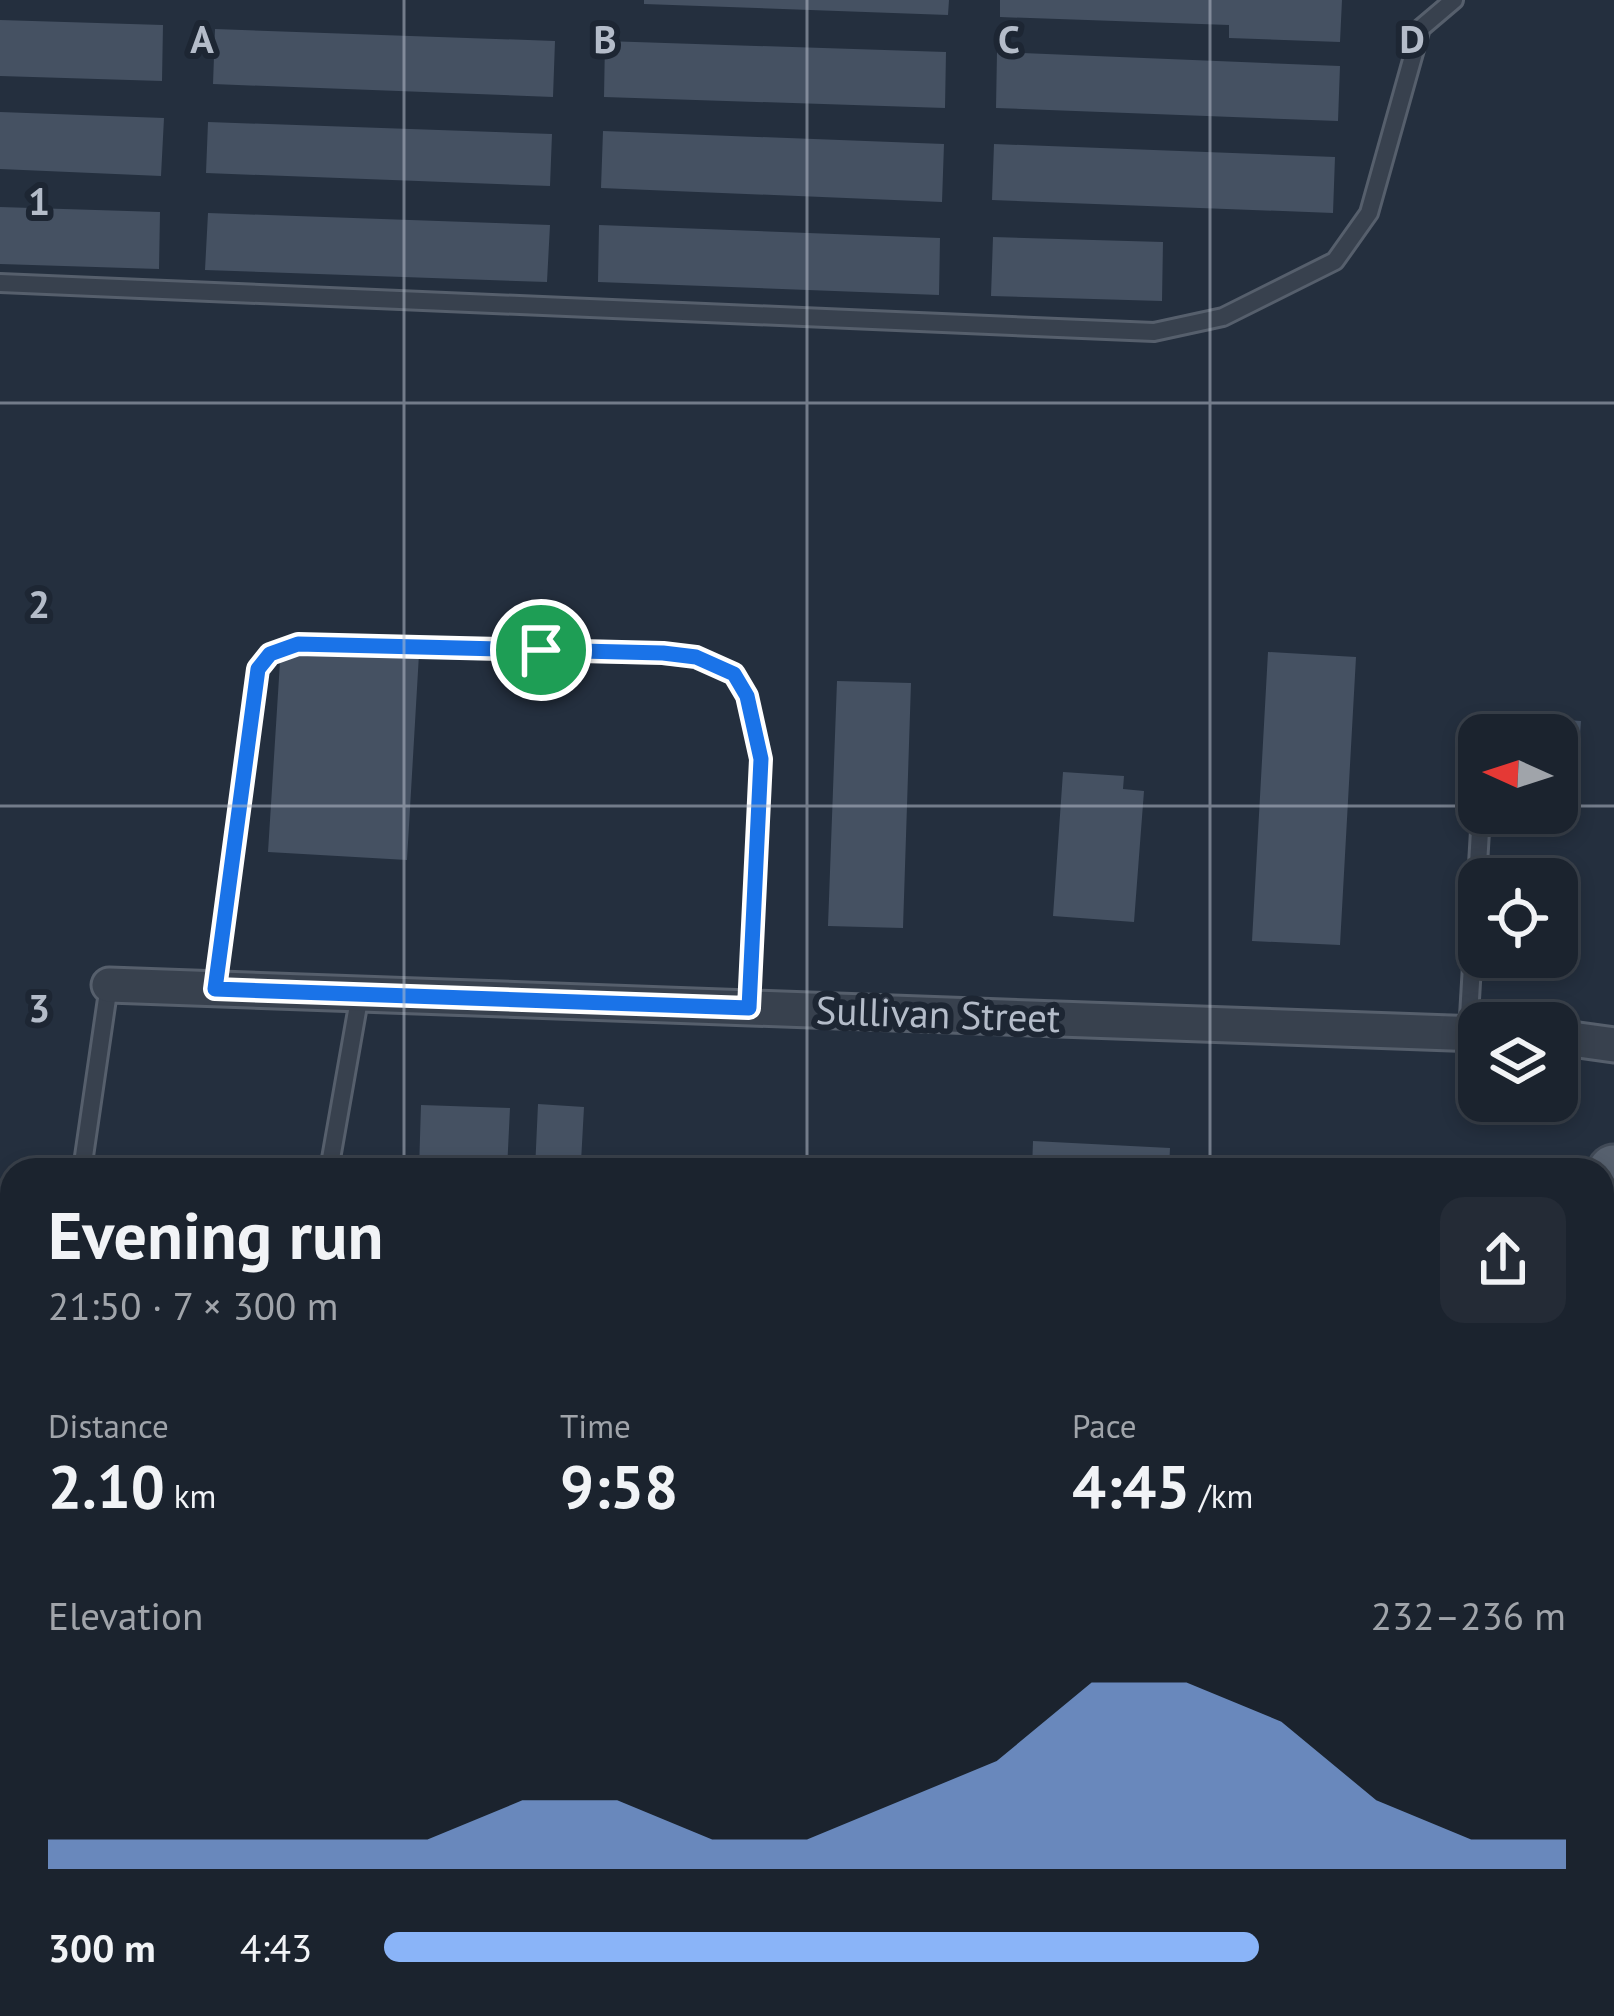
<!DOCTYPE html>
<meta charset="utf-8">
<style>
body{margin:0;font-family:"PT Sans",sans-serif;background:#242b36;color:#f1f3f6;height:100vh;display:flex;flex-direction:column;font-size:45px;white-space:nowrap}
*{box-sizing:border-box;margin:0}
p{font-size:39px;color:#a0a4aa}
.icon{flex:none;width:66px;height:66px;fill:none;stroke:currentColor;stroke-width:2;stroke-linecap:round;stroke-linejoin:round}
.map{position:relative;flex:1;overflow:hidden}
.side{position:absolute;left:0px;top:1158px;width:1614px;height:858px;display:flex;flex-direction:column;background:#1b232e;border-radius:36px 36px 0 0;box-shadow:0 6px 18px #0003,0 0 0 3px #39404a}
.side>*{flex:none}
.needle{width:78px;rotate:273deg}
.controls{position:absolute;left:1458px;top:714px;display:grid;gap:24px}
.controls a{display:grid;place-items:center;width:120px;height:120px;border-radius:24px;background:#1b232e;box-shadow:0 6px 18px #0003,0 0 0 3px #39404a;font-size:60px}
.pin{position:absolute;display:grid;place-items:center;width:102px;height:102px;color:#fff;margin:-51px;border:6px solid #fff;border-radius:50%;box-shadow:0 3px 12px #0007}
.round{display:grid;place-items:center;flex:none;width:126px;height:126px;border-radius:24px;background:#242b36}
.headline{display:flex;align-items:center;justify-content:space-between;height:204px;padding:0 48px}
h1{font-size:66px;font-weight:800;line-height:90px}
.stats{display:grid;grid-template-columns:repeat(3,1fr);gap:18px;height:204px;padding:12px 48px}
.stats div{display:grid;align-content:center}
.stats b{font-size:60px;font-weight:800}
.stats small{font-size:33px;font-weight:400}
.stats p{font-size:33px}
.chart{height:336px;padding:24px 48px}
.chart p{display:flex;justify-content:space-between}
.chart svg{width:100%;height:216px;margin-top:12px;fill:#8ab4f8;opacity:.7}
ul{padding:0 48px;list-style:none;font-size:39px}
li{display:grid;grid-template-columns:192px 144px 1fr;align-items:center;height:90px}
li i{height:30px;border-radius:15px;background:#8ab4f8}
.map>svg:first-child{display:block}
.green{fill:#263c3f}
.building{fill:#455162}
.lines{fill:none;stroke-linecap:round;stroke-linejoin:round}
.lane-casing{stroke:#565f6c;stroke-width:22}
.street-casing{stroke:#565f6c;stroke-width:39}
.primary-casing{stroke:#414a57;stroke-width:57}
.lane{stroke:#38414e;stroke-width:16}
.street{stroke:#38414e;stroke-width:33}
.primary{stroke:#56606e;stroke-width:51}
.rail{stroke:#5a6575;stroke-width:9;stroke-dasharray:12 12;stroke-linecap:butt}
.route-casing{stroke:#fff;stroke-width:24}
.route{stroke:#1a73e8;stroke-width:15}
.grid{fill:none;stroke:#b4bcc9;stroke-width:3;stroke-opacity:0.55}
.labels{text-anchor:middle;stroke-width:12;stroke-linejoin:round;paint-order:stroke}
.street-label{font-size:39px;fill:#b4bcc9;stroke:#1d2633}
.grid-label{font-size:39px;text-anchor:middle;font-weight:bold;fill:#b4bcc9;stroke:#1d2633;stroke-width:12;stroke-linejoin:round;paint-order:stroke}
</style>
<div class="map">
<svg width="1614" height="2016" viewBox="0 0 1614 2016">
<rect width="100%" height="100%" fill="#242f3e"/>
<!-- green -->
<path class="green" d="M1614 1635V2016H1417L1423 2004H1602V1658Z"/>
<!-- building -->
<path class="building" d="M644 0H949L948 15 644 4Z
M1000 0H1342L1340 42 1229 38V25L1000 17Z
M0 20 163 25 162 81 0 76Z
M215 29 555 41 553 97 213 84Z
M605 41 946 52 945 108 604 97Z
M997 52 1340 66 1338 121 996 108Z
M0 112 164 118 161 176 0 169Z
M208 122 552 134 550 186 206 173Z
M603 131 944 144 942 202 601 188Z
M994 144 1335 157 1333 213 992 200Z
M0 207 160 212 159 269 0 264Z
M208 213 550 225 547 282 205 270Z
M599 225 940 238 939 295 598 282Z
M993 237 1163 242 1162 301 991 296Z
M281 646 419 654 407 860 268 852Z
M1268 652 1356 657 1340 945 1252 941Z
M837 681 911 683 903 928 828 926Z
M1527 717 1581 721 1577 779 1557 778V735H1525Z
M1063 772 1124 776 1123 789 1144 791 1134 922 1053 916Z
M538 1104 584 1107 581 1162 600 1163V1170H535Z
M421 1105 510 1108 507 1170H419Z
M1033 1141 1170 1148 1169 1170H1032Z
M0 1387 12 1388V1472L0 1471Z
M983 2004H1057L1056 2015 983 2010Z"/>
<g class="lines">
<!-- lane casing -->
<g class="lane-casing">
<path id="lane" d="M0 283 1154 332 1223 317 1335 261 1369 213 1421 28 1454 0
M215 989 258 669 270 654 298 644 663 654 696 657 734 674 747 696 761 759 749 1008
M1468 1033 1481 814
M82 1170 109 985
M329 1170 360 994
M401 2004 405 2016
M150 2016V2004
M511 2016V2004
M839 2016 840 2004
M932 2016 933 2004
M1071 2016 1072 2004"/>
</g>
<!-- street casing -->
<g class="street-casing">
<path id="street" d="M109 985 1479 1034
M1557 1037 1614 1045"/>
</g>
<!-- primary casing -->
<g class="primary-casing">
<path id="primary" d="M1602 1195 1614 1171
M1192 2016 1198 2004"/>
</g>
<!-- lane -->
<use href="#lane" class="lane"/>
<!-- street -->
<use href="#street" class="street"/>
<!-- primary -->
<use href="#primary" class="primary"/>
<!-- rail -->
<path class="rail" d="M1602 1568 1614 1545
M1372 2016 1378 2004"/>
</g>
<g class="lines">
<!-- route casing -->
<g class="route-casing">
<path id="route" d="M298 644 663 653 696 657 734 674 747 696 761 759 749 1008 215 989 258 669 270 654Z"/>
</g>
<!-- route -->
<use href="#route" class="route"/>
</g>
<!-- grid -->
<path class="grid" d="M404 0V1170M807 0V1170M1210 0V1170M0 403H1614M0 806H1479M1557 806H1614M0 1210H12M1602 1210H1614M0 1613H12M1602 1613H1614M404 2004V2016M807 2004V2016M1210 2004V2016"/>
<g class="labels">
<!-- street labels -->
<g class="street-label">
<text transform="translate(938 1014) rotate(2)" y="14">Sullivan Street</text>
</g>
</g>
<g class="grid-label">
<text x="202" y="53">A</text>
<text x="605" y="53">B</text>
<text x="1009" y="53">C</text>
<text x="1412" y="53">D</text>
<text x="39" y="215">1</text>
<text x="39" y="618">2</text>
<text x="39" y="1022">3</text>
</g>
</svg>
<div class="controls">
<a><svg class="needle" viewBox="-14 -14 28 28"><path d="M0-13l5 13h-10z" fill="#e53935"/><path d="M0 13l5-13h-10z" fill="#a0a4aa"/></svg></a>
<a><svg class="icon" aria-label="locate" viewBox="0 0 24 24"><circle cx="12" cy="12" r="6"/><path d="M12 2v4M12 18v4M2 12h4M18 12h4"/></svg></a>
<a><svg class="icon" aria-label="layers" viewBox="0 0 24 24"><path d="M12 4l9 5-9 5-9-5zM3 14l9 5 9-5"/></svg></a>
</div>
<div class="pin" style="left:541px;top:650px;background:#1e9e55"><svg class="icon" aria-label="arrive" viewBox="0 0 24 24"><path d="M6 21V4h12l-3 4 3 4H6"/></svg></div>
<section class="side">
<div class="headline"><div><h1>Evening run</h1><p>21:50 · 7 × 300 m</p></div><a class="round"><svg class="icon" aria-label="share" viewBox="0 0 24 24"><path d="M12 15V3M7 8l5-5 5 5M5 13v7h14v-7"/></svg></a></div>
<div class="stats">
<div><p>Distance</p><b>2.10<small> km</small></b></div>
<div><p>Time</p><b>9:58</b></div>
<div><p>Pace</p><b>4:45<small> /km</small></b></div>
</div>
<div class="chart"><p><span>Elevation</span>232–236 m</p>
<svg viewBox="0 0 160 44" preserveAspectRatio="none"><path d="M0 44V38L10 38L20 38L30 38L40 38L50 30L60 30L70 38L80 38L90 30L100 22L110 6L120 6L130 14L140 30L150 38L160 38V44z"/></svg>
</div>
<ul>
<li><b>300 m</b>4:43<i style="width:74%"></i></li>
</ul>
</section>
</div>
